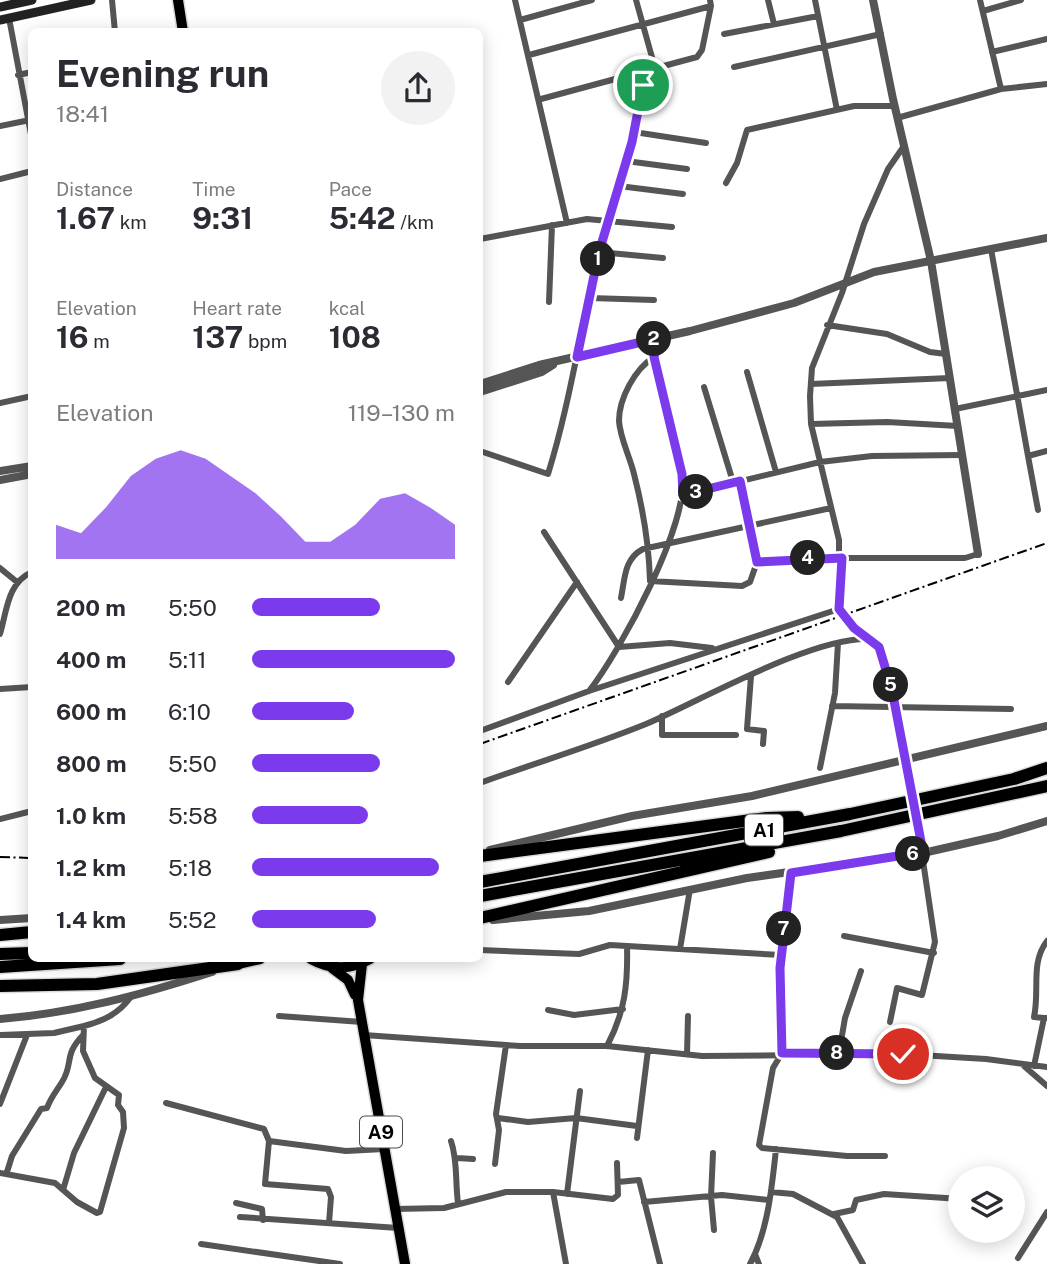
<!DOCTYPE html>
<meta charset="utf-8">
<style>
body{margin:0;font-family:"Public Sans",sans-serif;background:#f2f2f3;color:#2b2b33;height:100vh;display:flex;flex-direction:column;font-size:26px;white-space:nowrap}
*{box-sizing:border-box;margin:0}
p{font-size:23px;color:#7c7c81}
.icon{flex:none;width:38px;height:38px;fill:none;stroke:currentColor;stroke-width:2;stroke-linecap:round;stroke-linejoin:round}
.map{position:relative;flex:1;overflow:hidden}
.drawer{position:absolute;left:28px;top:28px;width:455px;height:934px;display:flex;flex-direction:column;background:#fff;border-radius:10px;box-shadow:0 4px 18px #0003}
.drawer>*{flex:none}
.fabs{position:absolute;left:948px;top:1166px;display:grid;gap:14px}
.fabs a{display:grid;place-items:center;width:77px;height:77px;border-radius:50%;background:#fff;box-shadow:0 4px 18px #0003;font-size:35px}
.pin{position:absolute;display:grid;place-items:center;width:60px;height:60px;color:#fff;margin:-30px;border:4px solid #fff;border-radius:50%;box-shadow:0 2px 7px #0007}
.km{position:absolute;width:35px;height:35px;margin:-18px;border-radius:50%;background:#222;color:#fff;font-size:19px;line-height:35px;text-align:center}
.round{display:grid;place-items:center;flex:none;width:74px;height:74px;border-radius:37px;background:#f2f2f3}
.head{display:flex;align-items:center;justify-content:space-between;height:119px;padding:0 28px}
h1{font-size:38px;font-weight:700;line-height:52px}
.stats{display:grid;grid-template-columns:repeat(3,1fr);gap:10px;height:119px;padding:7px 28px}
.stats div{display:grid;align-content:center}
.stats b{font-size:30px;font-weight:700}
.stats small{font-size:19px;font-weight:400}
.stats p{font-size:19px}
.chart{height:196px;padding:14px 28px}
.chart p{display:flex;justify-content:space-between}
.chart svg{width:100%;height:126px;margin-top:7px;fill:#7c3aed;opacity:.7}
ul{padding:0 28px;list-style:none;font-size:23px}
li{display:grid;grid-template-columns:112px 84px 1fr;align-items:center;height:52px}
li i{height:18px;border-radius:9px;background:#7c3aed}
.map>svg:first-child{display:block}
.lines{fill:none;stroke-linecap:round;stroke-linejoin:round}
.primary-casing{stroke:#dbdbdb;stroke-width:13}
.motorway-casing{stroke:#dbdbdb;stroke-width:15}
.minor{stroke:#555;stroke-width:6}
.tertiary{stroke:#555;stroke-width:8}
.secondary{stroke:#222;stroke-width:9}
.primary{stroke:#000;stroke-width:10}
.motorway{stroke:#000;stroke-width:12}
.rail{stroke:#000;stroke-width:2;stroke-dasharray:10 3.5 2 3.5;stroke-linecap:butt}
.minor-bridge{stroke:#555;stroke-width:6}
.route-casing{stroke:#fff;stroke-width:14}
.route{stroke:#7c3aed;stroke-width:9}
.labels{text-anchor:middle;stroke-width:5;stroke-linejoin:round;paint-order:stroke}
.shield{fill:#fff;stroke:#4c4c4c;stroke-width:2}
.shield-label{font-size:19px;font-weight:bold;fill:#000}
</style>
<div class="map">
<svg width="1047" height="1264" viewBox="0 0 1047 1264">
<rect width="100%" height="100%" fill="#fff"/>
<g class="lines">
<!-- primary casing -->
<g class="primary-casing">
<path id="primary" d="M178 0 183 32
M311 959C331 970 351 970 370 959
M238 964 260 959
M362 964 358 1000 405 1264
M332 968 348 980 355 995"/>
</g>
<!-- motorway casing -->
<g class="motorway-casing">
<path id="motorway" d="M480 856 767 818 798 817
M480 882 850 814 1014 779 1047 768
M480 896 841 831 1047 786
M480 918 769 852
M0 935 32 932
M0 954 32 953
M0 967 120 959
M0 986 97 984 238 964"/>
</g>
<!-- minor -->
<path class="minor" d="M112 0 115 32
M515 0 567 223
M636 0 655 68
M768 0 774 24
M815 0 837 110
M980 0 1001 89
M983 11 1021 0
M9 18 32 140
M520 20 592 0
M724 34 818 16
M992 52 1047 39
M529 55 711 6
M734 67 881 34
M18 75 32 72
M541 99 697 57 702 50 711 6 710 0
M897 118 1001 89 1047 84
M0 126 30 120
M634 132 706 143
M904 146 888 169 864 224 842 293 812 368 810 396 811 424 839 540V609L854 628 879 647 892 690 909 785
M626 161 687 169
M0 179 32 171
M726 183 737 163 747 130 854 106H894
M619 186 683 194
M480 239 587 219 672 227
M991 249 1028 456 1047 451
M599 252 663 258
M590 298 654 300
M549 302 552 225
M827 325 887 334 930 352 946 354
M654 357C635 369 619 398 619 421 620 438 630 457 634 474 643 509 649 544 650 581L742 586 750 582 757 562 740 481
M747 372 776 472
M811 384 950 378
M704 387 733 482
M0 403 32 396
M955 409 1047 390
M811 424 887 422 958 426
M480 451 548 474C571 400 581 324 600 250 614 194 632 141 643 85
M1028 456 1038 510
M683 495 820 462 872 456 962 455
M544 532 619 647 670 643 712 648
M757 562 815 558H965L978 554
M0 568 17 582
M621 598C625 578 624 559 643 549L831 508
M0 634C7 611 7 583 32 572
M751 676 747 729 764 731 763 744
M508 682 577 582
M0 689 32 687
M589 691C620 652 691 521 682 473 674 430 648 381 659 338
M832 706 1011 709
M662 716V735H736
M480 731 589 691 839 609
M820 768 835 693 838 643
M480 783C535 763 592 746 646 724 702 700 813 636 870 639
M0 819 32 811
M791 873 780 968 782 1053 773 1068 759 1145 762 1148 847 1156H885
M844 936 934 953
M680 949 690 889
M480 950 579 954 610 945 781 955
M548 1010 574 1015 623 1009
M279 1016 362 1022
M1044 1018 1034 1017C1040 990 1030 963 1047 941
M890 1022 897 988 922 995 935 942 918 827
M0 1035 54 1033 84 1026
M364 1035 520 1046H607L702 1056 903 1054 986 1059 1047 1067
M607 1046C625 1012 628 984 627 946
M839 1053 845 1018 861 971
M687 1054 688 1016
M1024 1066 1047 1086
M1034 1066 1044 1018H1047
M166 1103 264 1129 269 1141
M0 1104 27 1035
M498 1118 528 1122 576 1118 637 1126
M637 1138 648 1050
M451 1141C458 1161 455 1182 458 1203
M713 1153 711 1197 714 1230
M457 1158 473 1159
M495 1164 499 1130 496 1114 506 1045
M7 1172 12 1156 41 1109 47 1108C51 1097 56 1092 62 1082 74 1063 63 1056 83 1035
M0 1173 55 1183 77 1202 97 1213 100 1212 124 1128 123 1112 118 1105 119 1095 95 1078 83 1051 84 1026C103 1021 118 1014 130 998
M618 1182 639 1180 660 1264
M63 1190 74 1153 106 1087
M553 1192 566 1264
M771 1192 793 1194 837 1217 863 1264
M567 1194 580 1091
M644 1202 722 1195 768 1200
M236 1203 262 1209 263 1220
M395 1209 444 1208 506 1192H553L613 1199 618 1195 617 1163
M834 1214 853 1210 856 1200 884 1194 961 1199
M240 1217 398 1228
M329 1223 331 1197 328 1189 265 1184 269 1141 346 1151 384 1149
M201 1244 340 1264
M755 1254 759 1264
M1018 1258 1047 1212
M750 1264C768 1231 772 1186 776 1149"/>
<!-- tertiary -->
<path class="tertiary" d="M873 0 893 99 931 261 978 554
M480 384 539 365 690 331 794 303 874 272 1047 238
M480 392 542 372 553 365
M0 471 32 466
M0 480 32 474
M490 850 632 816 752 796 1047 726
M0 920 32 918
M493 920 589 911 747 878 923 853 998 836 1047 821
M0 1019C74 1013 141 995 212 972"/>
<!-- secondary -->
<path class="secondary" d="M0 7 32 0
M0 20 91 0"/>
<!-- primary -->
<use href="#primary" class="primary"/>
<!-- motorway -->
<use href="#motorway" class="motorway"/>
<!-- rail -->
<path class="rail" d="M480 744 1047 543
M0 857 32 858"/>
<!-- minor-bridge -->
<path class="minor-bridge" d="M909 785 918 827"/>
</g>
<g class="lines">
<!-- route casing -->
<g class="route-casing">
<path id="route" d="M643 85 632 142 599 252 577 357 659 338 654 357 682 474 683 495 740 481 757 562 842 558 839 609 854 628 879 647 892 690 923 852 791 873 780 968 782 1053 903 1054"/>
</g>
<!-- route -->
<use href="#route" class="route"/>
</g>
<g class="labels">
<!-- shield labels -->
<g class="shield">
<rect x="745" y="814.5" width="38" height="31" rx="5"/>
<rect x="360" y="1116.5" width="42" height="31" rx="5"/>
</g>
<g class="shield-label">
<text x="764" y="837">A1</text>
<text x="381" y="1139">A9</text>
</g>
</g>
</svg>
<div class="fabs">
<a><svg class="icon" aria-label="layers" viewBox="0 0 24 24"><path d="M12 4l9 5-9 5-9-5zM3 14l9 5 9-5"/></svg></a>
</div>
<div class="pin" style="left:643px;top:85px;background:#1e9e55"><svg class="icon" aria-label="arrive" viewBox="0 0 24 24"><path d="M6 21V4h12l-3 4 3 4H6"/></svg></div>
<div class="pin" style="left:903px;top:1054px;background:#d93025"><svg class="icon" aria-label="check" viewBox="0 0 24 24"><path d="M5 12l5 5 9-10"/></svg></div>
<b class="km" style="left:598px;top:259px">1</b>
<b class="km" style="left:654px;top:339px">2</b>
<b class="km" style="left:696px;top:492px">3</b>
<b class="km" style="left:808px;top:558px">4</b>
<b class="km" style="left:891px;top:685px">5</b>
<b class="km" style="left:913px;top:854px">6</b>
<b class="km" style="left:784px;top:929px">7</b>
<b class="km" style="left:837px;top:1053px">8</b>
<section class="drawer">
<div class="head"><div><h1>Evening run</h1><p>18:41</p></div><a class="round"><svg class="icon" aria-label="share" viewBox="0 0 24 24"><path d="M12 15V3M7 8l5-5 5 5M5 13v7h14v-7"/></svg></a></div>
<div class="stats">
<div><p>Distance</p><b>1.67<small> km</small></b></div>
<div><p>Time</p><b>9:31</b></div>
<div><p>Pace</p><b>5:42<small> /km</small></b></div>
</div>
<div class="stats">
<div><p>Elevation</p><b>16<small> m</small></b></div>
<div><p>Heart rate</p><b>137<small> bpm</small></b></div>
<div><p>kcal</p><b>108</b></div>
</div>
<div class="chart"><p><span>Elevation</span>119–130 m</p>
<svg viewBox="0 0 160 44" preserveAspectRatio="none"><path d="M0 44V32L10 35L20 26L30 15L40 9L50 6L60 9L70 15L80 21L90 29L100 38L110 38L120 32L130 23L140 21L150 26L160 32V44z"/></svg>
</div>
<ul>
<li><b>200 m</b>5:50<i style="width:63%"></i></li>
<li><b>400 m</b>5:11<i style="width:100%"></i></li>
<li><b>600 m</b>6:10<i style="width:50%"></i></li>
<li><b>800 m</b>5:50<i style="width:63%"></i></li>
<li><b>1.0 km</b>5:58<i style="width:57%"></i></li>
<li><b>1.2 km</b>5:18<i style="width:92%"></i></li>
<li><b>1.4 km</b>5:52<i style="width:61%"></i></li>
</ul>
</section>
</div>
